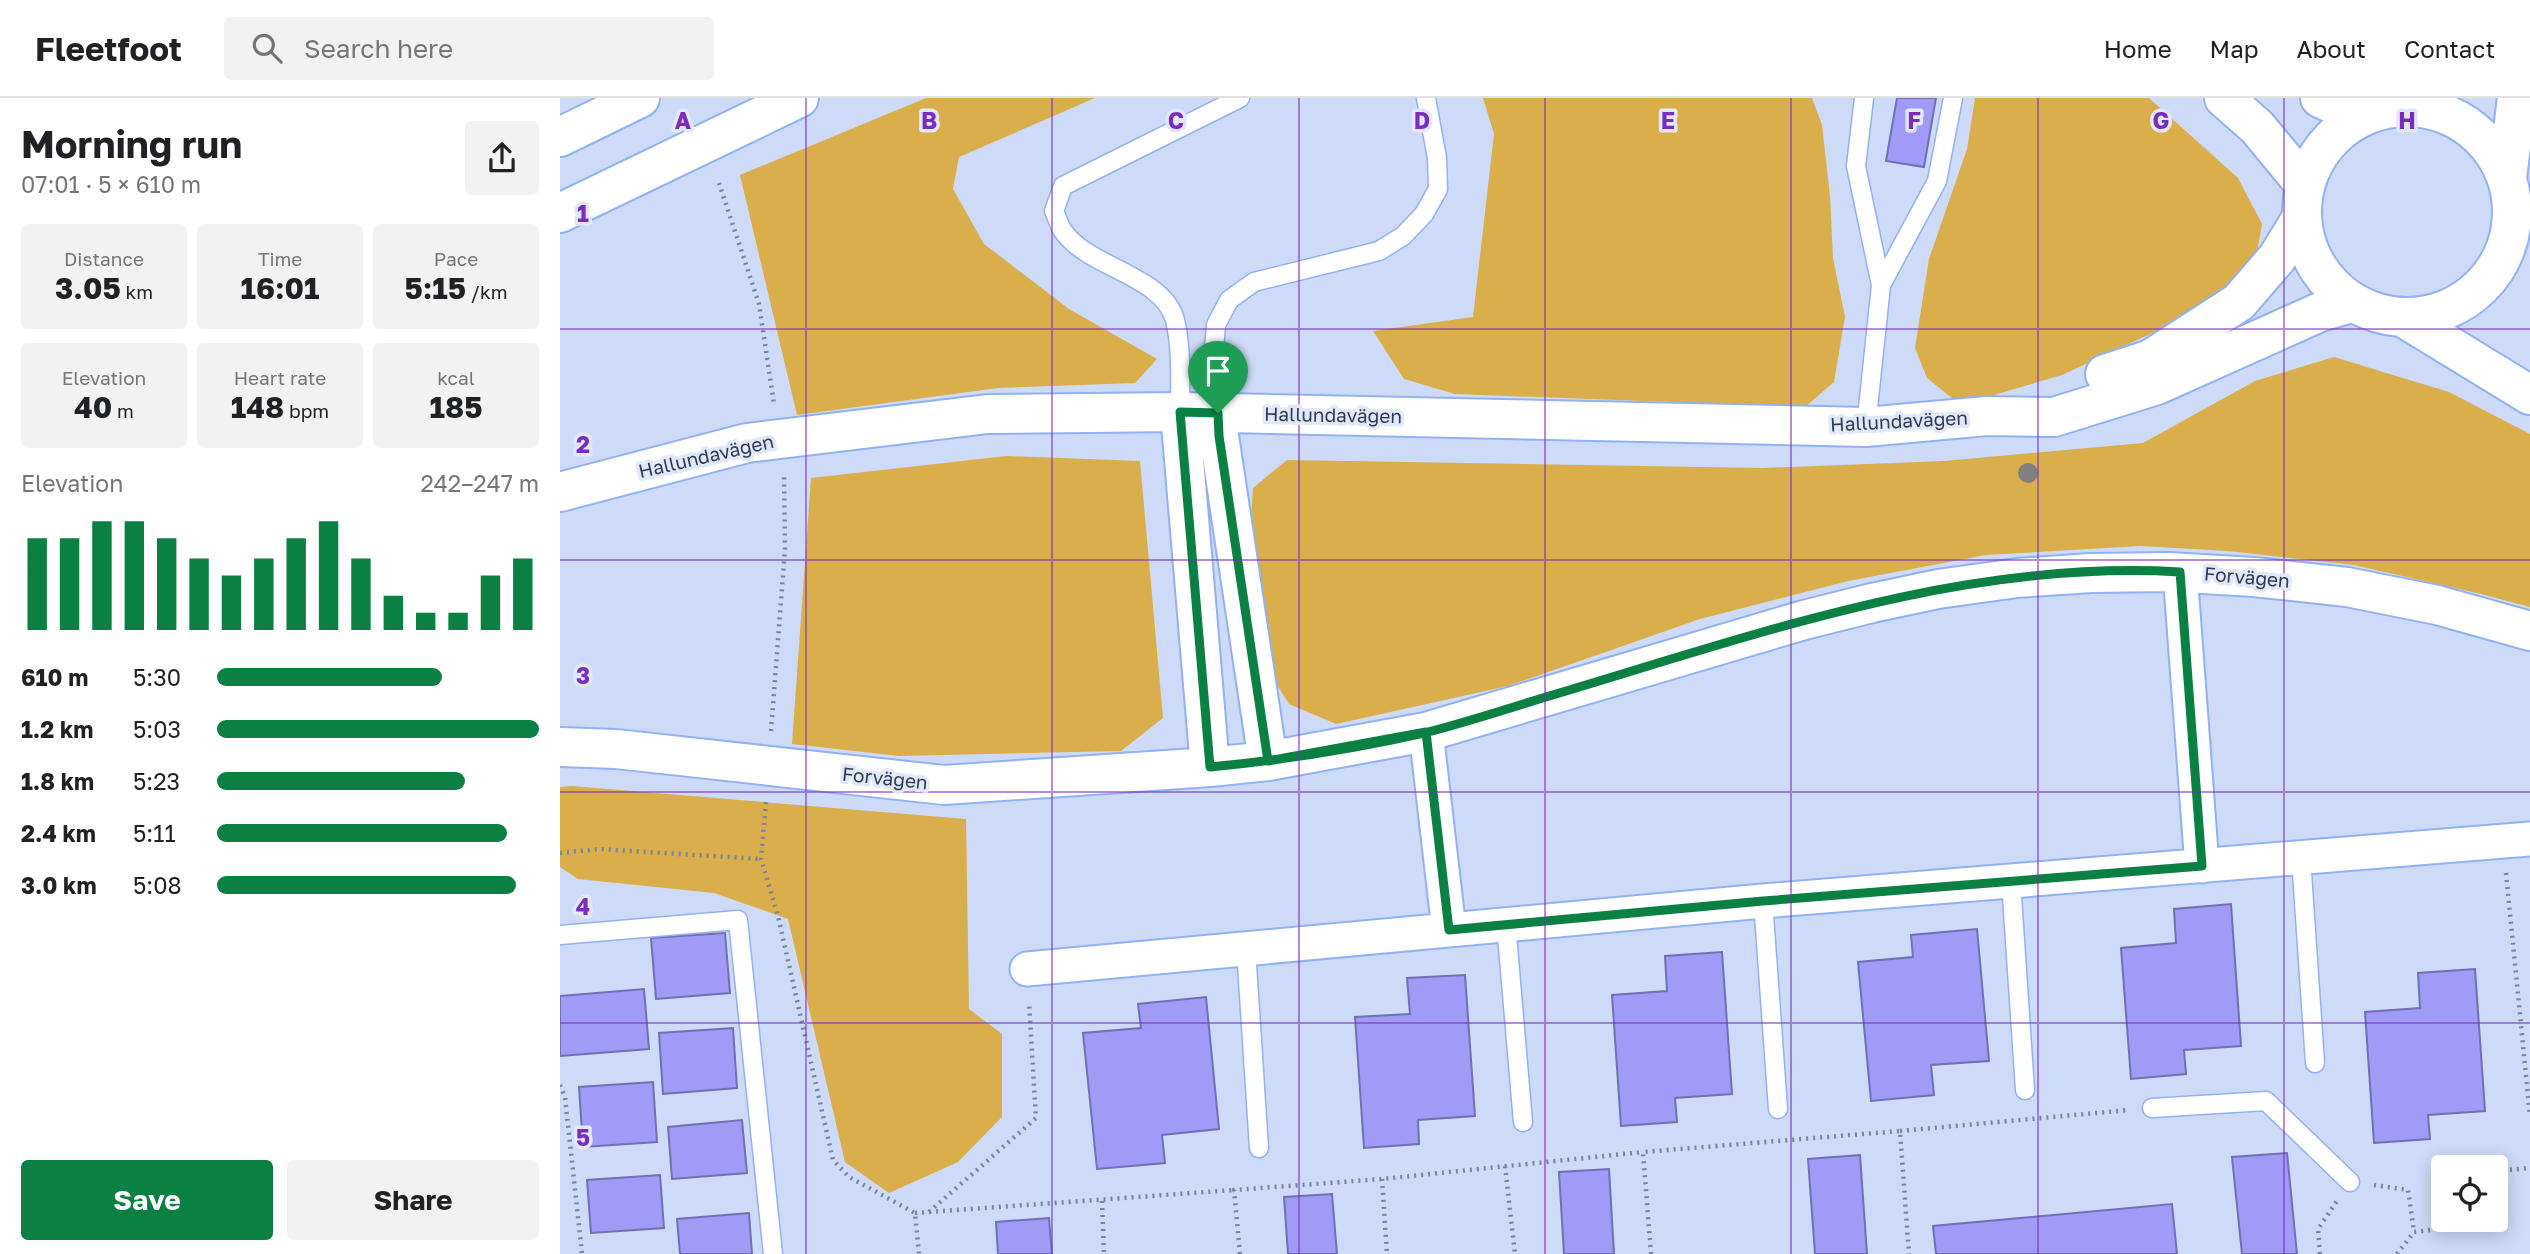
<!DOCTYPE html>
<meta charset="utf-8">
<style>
body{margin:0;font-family:"Golos Text",sans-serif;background:#f2f2f2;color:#202124;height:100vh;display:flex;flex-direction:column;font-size:26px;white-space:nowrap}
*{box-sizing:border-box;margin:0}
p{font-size:23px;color:#757577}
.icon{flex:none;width:38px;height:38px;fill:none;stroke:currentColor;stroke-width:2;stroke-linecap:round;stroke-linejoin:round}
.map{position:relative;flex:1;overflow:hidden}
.drawer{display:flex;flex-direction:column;background:#fff;width:560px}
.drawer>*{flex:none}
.controls{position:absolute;left:1871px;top:1057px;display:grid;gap:14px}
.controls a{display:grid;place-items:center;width:77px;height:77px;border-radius:7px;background:#fff;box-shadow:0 4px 18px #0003;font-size:35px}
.pin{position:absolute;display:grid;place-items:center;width:60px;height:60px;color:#fff;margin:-72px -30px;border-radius:50% 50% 50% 0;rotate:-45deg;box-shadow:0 0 7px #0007}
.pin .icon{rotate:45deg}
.round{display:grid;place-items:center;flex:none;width:74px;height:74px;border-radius:7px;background:#f2f2f2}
.summary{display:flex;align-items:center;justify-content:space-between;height:119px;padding:0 21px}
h1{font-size:38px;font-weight:700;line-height:52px}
.stats{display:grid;grid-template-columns:repeat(3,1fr);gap:10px;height:119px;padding:7px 21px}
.stats div{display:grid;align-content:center;border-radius:7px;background:#f2f2f2;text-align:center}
.stats b{font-size:30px;font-weight:700}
.stats small{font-size:19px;font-weight:400}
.stats p{font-size:19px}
.chart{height:196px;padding:14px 21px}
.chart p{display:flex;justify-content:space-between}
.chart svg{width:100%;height:126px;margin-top:7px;stroke:#0b8043;stroke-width:6}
.button{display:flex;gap:14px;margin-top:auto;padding:14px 21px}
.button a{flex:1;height:80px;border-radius:7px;background:#0b8043;color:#fff;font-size:28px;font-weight:700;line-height:80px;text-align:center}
.button a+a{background:#f2f2f2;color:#202124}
ul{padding:0 21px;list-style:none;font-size:23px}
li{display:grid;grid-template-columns:112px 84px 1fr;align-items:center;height:52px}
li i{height:18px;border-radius:9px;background:#0b8043}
header{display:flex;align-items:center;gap:42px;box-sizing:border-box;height:98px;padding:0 35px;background:#fff;border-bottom:2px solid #e0e0e0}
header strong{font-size:33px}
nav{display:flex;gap:38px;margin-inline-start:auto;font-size:24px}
.search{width:490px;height:63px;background:#f2f2f2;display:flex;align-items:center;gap:18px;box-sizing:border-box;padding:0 24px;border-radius:7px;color:#757577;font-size:26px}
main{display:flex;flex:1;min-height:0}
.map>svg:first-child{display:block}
.green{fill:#daae4b}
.building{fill:#9f9bf6;stroke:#726fb4;stroke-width:2}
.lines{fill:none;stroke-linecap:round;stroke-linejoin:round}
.service-casing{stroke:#91b1f5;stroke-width:21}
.minor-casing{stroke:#91b1f5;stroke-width:37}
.tertiary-casing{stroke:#91b1f5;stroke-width:42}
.secondary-casing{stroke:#91b1f5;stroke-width:42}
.motorway-casing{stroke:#91b1f5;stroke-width:42}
.path{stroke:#7784a1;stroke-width:4.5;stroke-dasharray:2 5;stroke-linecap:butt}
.service{stroke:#fff;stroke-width:18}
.minor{stroke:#fff;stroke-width:33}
.tertiary{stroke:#fff;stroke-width:38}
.secondary{stroke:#fff;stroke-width:38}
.motorway{stroke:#fff;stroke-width:38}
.tree{fill:#808081}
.route-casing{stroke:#fff;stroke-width:14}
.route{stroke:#0b8043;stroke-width:9}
.grid{fill:none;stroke:#7b2cbf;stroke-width:2;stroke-opacity:0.55}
.labels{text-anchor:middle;stroke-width:7;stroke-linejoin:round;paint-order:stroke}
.street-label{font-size:19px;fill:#2e3b58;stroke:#e1e8f7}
.grid-label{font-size:23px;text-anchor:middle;font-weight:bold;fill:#7b2cbf;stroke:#e1e8f7;stroke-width:7;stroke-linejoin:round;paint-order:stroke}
</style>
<header>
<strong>Fleetfoot</strong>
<div class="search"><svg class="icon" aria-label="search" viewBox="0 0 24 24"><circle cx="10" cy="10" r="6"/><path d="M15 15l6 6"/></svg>Search here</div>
<nav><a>Home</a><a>Map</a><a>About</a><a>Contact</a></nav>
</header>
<main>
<section class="drawer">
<div class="summary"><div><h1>Morning run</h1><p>07:01 · 5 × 610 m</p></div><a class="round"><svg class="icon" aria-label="share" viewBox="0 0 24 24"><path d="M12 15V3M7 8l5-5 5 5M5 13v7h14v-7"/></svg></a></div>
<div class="stats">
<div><p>Distance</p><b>3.05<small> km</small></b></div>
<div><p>Time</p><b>16:01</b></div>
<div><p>Pace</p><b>5:15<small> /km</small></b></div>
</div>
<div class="stats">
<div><p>Elevation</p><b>40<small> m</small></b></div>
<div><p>Heart rate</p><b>148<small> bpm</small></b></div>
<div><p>kcal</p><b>185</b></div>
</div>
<div class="chart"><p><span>Elevation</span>242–247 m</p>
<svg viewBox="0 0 160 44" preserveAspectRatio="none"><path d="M5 44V12M15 44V12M25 44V6M35 44V6M45 44V12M55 44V19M65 44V25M75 44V19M85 44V12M95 44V6M105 44V19M115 44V32M125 44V38M135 44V38M145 44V25M155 44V19"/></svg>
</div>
<ul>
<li><b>610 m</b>5:30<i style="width:70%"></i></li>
<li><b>1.2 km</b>5:03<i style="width:100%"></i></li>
<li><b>1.8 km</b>5:23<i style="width:77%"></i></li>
<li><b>2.4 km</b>5:11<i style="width:90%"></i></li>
<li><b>3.0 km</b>5:08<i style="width:93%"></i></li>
</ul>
<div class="button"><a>Save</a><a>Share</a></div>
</section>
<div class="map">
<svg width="1970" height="1156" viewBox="0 0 1970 1156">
<rect width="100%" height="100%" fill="#cddbf8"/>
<!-- green -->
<path class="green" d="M366 0H535L399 59 393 91 424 146 509 211 597 261 575 285 438 290 237 317 180 77Z
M923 0H1252L1262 27 1270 98 1273 160 1285 219 1274 284 1245 309 895 296 844 281 813 233 913 219 934 36Z
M1415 0H1589L1678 80 1702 126 1696 160 1675 192 1603 230 1502 277 1424 300H1392L1367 280 1355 250 1369 161 1407 51Z
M1774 259 1889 294 1970 336V509L1921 496 1794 467 1668 453 1580 448 1426 457 1288 483 1140 521 948 588 776 626 729 606 714 582 690 439 693 390 727 362 1202 370 1384 363 1583 345 1695 283Z
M446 358 580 363 603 620 561 653 339 658 232 646 251 380Z
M12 688 406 721 409 911 442 936V1019L398 1064 329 1095 285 1064 228 821 154 795 18 781 0 769V689Z"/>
<!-- building -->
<path class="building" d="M1337 0H1376L1364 69 1326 63Z
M1671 806 1681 948 1624 952 1626 976 1571 981 1561 850 1616 845 1614 811Z
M1417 831 1429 963 1371 967 1374 997 1311 1003 1298 864 1353 859 1351 837Z
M165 835 170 895 96 901 91 840Z
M1162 854 1172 996 1115 1000 1117 1024 1061 1028 1052 897 1107 893 1105 858Z
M1915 871 1925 1013 1868 1017 1870 1041 1814 1045 1805 914 1860 910 1858 875Z
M905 877 915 1018 858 1022 859 1046 804 1050 795 919 850 916 847 880Z
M84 891 89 951 0 958V898Z
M646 899 659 1031 602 1037 605 1065 537 1071 523 935 581 930 578 906Z
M173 930 177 990 103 996 99 935Z
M93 984 97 1044 23 1049 19 989Z
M182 1022 187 1075 112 1081 108 1029Z
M1727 1055 1737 1156H1682L1672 1059Z
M1300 1057 1307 1156H1255L1248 1061Z
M1049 1071 1054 1156H1004L999 1074Z
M100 1077 104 1130 31 1135 27 1082Z
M772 1096 777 1156H728L724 1099Z
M1612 1106 1617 1156H1376L1373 1128Z
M189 1115 192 1156H120L117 1121Z
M489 1120 492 1156H438L436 1124Z"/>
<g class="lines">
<!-- service casing -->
<g class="service-casing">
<path id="service" d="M1304 0 1296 68 1321 187 1306 329
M1321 187 1377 83 1393 0
M620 314C620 284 622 251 615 222 603 177 528 170 503 133 499 127 497 119 494 113L503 88 680 0
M658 315 653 262 656 227 669 202 694 184 819 153 843 138 864 116 878 91 877 60 866 0
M1741 760 1755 965
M1451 783 1465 992
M1203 803 1218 1011
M946 826 963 1024
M0 837 178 822 213 1156
M686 851 699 1050
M1592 1010 1706 1003 1790 1084"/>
</g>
<!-- minor casing -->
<g class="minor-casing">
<path id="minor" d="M1620 474 1642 768
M866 634 889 832
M467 871 1203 803 1970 741"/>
</g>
<!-- tertiary casing -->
<g class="tertiary-casing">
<path id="tertiary" d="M620 314 650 669
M658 315 659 338 708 663
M0 649 56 651 384 687 650 669 708 663 866 634 1244 522 1312 505 1378 491 1457 480 1531 475 1609 474 1694 479 1787 489 1877 507 1970 533"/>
</g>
<!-- secondary casing -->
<g class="secondary-casing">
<path id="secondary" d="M1664 0 1697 29 1745 87
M1760 0 1801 19
M1742 114a105 105 0 1 1 210 0a105 105 0 1 1-210 0Z
M1844 220 1970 297
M1545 276 1591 261 1679 204 1717 160 1741 121
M0 394 187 345 428 316 620 314 1306 329 1427 318 1494 319 1597 287 1760 214 1791 205"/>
</g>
<!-- motorway casing -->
<g class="motorway-casing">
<path id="motorway" d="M1854 9 1861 0
M0 39 80 0
M1947 80 1957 0
M0 115 239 0"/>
</g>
<!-- path -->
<path class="path" d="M159 85 199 206 214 306
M211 633 225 451 224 376
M206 704 201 761 218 818 273 1062 289 1079 355 1115 359 1156
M0 755 39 751 201 761
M1946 775 1970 1018
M0 987 5 999 22 1156
M1340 1033 1569 1012
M945 1068 955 1156
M1936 1073 1970 1070
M822 1081 827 1156
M1814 1087 1848 1092 1854 1134 1927 1125V1122
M542 1103 544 1156
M369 1114 674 1092
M355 1115 369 1114 476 1020 469 904
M680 1156 674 1092 822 1081 1083 1054
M1091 1156 1083 1054 1340 1033 1349 1156
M1760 1156 1758 1131 1777 1103
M1837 1156 1854 1134"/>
<!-- service -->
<use href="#service" class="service"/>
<!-- minor -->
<use href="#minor" class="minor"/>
<!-- tertiary -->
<use href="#tertiary" class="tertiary"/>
<!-- secondary -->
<use href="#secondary" class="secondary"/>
<!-- motorway -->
<use href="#motorway" class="motorway"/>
</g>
<!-- trees -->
<circle class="tree" cx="1468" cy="375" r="10"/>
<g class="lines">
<!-- route casing -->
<g class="route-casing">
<path id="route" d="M658 315 620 314 650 669C722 662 793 651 864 635 908 624 952 609 996 596 1197 536 1407 461 1620 474L1642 768 1203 803 889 832 866 634 708 663 659 338 658 315"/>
</g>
<!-- route -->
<use href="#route" class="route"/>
</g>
<!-- grid -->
<path class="grid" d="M246 0V1156M492 0V1156M739 0V1156M985 0V1156M1231 0V1156M1478 0V1156M1724 0V1156M0 231H1970M0 462H1970M0 694H1970M0 925H1970"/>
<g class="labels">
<!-- street labels -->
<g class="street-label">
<text transform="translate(773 317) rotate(1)" y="7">Hallundavägen</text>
<text transform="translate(1339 323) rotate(-3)" y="7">Hallundavägen</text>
<text transform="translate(146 358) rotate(-13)" y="7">Hallundavägen</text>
<text transform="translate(1687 479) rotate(5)" y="7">Forvägen</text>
<text transform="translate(325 680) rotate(6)" y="7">Forvägen</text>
</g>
</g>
<g class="grid-label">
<text x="123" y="31">A</text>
<text x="369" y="31">B</text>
<text x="616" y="31">C</text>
<text x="862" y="31">D</text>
<text x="1108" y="31">E</text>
<text x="1354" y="31">F</text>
<text x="1601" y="31">G</text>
<text x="1847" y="31">H</text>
<text x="23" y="124">1</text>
<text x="23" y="355">2</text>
<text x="23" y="586">3</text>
<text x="23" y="817">4</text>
<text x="23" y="1048">5</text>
</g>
</svg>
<div class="controls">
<a><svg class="icon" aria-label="locate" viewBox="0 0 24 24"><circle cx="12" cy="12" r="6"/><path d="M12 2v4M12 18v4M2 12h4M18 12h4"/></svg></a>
</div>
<div class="pin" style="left:658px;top:315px;background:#1e9e55"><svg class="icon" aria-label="arrive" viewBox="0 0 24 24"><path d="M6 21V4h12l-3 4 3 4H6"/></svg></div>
</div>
</main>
